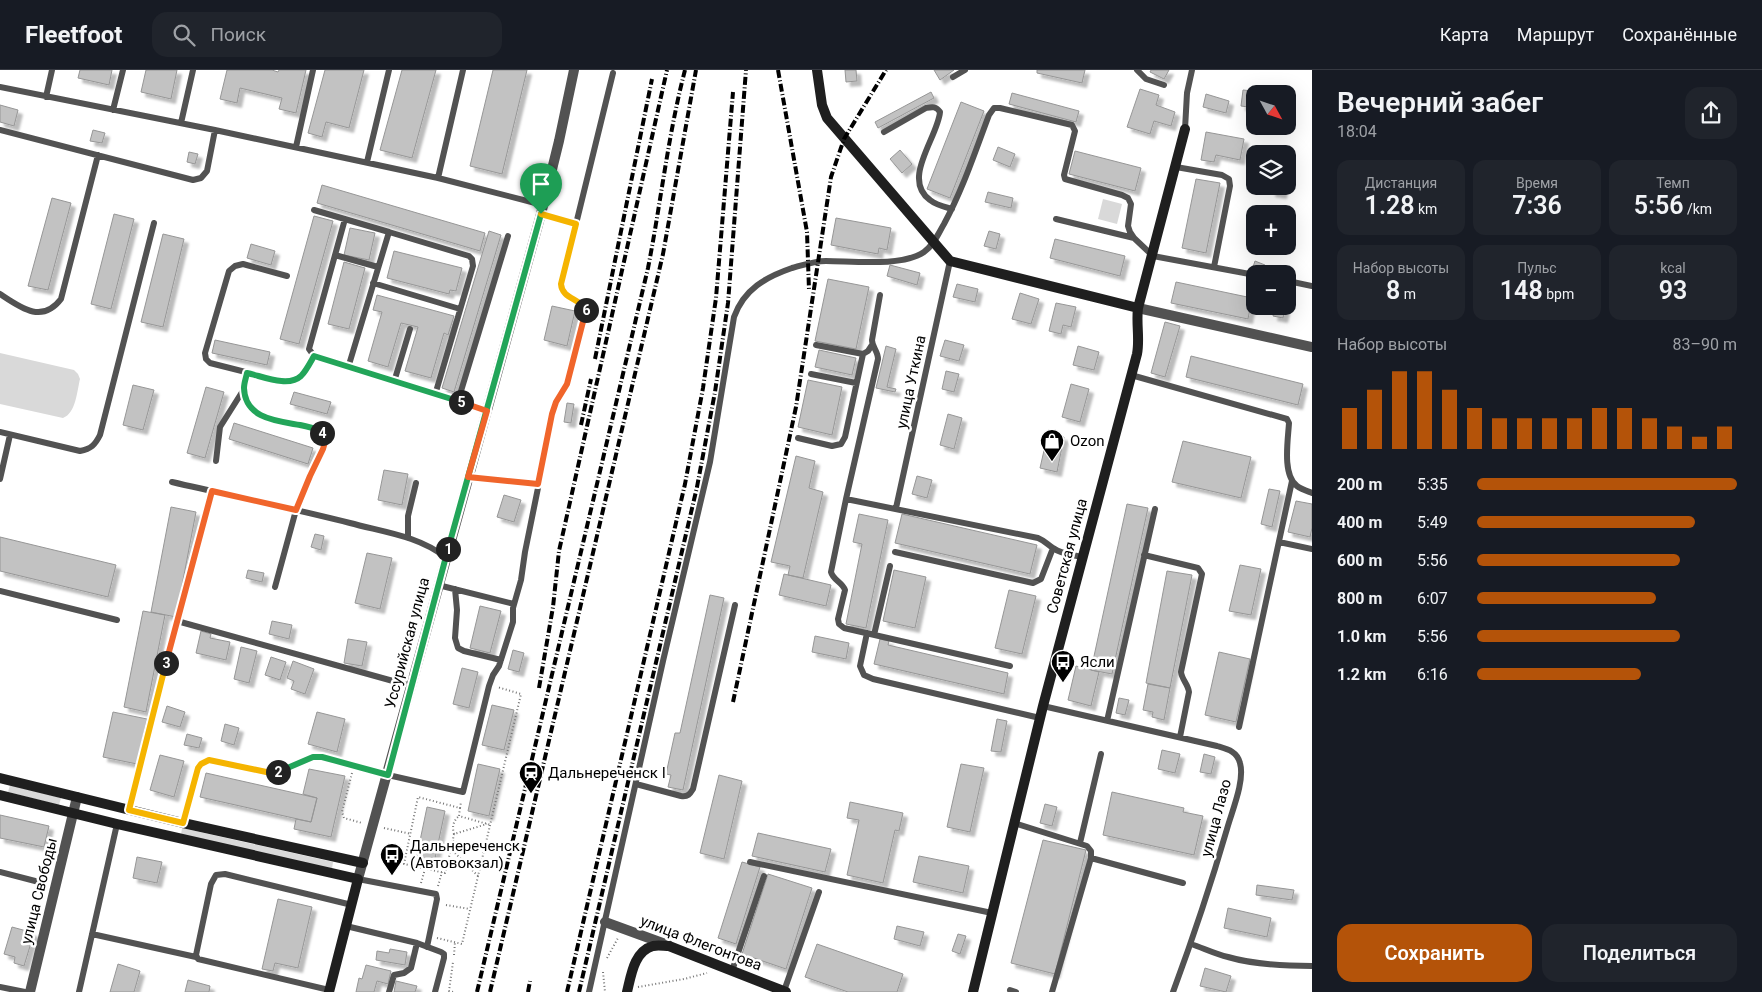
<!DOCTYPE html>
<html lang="ru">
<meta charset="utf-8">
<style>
body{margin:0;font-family:Roboto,sans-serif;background:#20242c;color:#f1f3f6;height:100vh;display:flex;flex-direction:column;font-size:19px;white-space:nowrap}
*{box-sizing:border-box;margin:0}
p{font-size:16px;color:#9ea1a6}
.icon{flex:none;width:28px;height:28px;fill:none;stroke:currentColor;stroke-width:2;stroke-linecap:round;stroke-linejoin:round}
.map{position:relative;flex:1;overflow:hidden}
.details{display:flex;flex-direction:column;background:#171b24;width:450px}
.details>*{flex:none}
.needle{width:32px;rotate:130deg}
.fabs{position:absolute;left:1246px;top:15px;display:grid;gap:10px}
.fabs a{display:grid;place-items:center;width:50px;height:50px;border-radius:10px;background:#171b24;box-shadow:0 5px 20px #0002;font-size:25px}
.pin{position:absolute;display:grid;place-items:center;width:42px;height:42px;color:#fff;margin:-51px -21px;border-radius:50% 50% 50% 0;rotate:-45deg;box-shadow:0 0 5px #0007}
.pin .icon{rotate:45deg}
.km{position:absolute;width:25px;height:25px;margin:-12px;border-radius:50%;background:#222;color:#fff;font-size:14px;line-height:25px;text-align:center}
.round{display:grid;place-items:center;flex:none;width:52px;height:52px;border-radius:15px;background:#20242c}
.overview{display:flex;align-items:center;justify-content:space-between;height:85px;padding:0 25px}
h1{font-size:28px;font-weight:600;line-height:38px}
.figures{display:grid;grid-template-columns:repeat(3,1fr);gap:8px;height:85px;padding:5px 25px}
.figures div{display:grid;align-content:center;border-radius:12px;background:#20242c;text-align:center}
.figures b{font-size:25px;font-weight:600}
.figures small{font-size:14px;font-weight:400}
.figures p{font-size:14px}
.chart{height:140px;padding:10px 25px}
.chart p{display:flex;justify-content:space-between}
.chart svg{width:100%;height:90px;margin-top:5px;stroke:#b45309;stroke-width:6}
.cta{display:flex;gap:10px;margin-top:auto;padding:10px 25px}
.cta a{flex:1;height:58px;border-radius:15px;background:#b45309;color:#fff;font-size:20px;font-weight:600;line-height:58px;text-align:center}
.cta a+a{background:#20242c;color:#f1f3f6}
ul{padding:0 25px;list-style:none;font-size:16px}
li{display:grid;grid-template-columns:80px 60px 1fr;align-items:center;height:38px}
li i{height:12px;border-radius:6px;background:#b45309}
header{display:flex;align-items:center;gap:30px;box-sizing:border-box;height:70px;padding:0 25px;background:#171b24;border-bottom:1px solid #363941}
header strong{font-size:24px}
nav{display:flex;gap:28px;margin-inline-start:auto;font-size:18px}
.search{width:350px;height:45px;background:#20242c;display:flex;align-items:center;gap:12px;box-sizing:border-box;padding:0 18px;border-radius:15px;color:#9ea1a6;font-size:19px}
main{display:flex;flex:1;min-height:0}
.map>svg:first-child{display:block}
.green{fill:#d9d9d9}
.building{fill:#c2c2c2;stroke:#969696;filter:url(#shadow)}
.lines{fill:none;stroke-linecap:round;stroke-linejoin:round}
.path{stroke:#747474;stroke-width:2;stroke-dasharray:1 2.5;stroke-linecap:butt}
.lane{stroke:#525252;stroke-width:6}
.street{stroke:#525252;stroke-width:10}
.secondary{stroke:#1f1f1f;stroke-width:10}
.rail{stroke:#000;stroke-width:4;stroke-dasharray:8 2.5 1 2.5;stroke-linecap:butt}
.split-1-casing{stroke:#fff;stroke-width:10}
.split-2-casing{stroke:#fff;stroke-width:10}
.split-3-casing{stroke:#fff;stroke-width:10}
.split-4-casing{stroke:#fff;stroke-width:10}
.split-5-casing{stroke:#fff;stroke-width:10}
.split-6-casing{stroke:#fff;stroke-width:10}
.split-7-casing{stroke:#fff;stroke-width:10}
.split-1{stroke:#22a559;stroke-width:6}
.split-2{stroke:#22a559;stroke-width:6}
.split-3{stroke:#f5b400;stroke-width:6}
.split-4{stroke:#f0652b;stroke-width:6}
.split-5{stroke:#22a559;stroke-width:6}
.split-6{stroke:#f0652b;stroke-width:6}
.split-7{stroke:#f5b400;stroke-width:6}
.labels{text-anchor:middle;stroke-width:5;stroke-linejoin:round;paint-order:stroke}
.street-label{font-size:15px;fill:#000;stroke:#fff}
.poi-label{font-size:15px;fill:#000;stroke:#fff;text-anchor:start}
</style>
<header>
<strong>Fleetfoot</strong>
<div class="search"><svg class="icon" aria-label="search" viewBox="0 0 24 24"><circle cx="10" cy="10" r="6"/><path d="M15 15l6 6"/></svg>Поиск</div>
<nav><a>Карта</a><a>Маршрут</a><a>Сохранённые</a></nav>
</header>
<main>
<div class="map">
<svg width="1312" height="922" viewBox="0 0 1312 922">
<defs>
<filter id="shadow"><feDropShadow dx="4.5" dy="4.5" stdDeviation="1" flood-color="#0004"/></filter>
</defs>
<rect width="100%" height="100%" fill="#fff"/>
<!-- green -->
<path class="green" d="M1103 129 1122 134 1117 154 1098 149Z
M0 283 74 300 78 304 80 309C77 321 76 343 63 348L0 334Z
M10 715 61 728 59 735 8 722Z
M182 758 333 792 332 799 181 765Z"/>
<!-- building -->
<path class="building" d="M80 0H112L109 15 78 8Z
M146 0H177L171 29 141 22Z
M227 0H272L278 2 279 0H306L296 43 279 39 282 28 240 18 237 33 220 29Z
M325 0H364L349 58 326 52 322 67 308 63Z
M402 0H436L412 88 380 80Z
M493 0H527L502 104 470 96Z
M845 0H856L857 11 846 12Z
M934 0H954L940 10Z
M1037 0H1085L1082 13 1037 3Z
M1151 0H1169L1164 9 1150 2Z
M1140 19 1159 25 1156 35 1175 42 1171 56 1154 51 1150 64 1127 57Z
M1243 20 1273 23 1255 24V38L1241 36Z
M931 22 934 28 878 58 875 52Z
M1012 23 1079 41 1076 52 1009 34Z
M1206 24 1229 31 1226 43 1203 37Z
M961 32 984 41 950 128 927 119Z
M0 35 18 40 14 56 0 52Z
M93 60 105 63 102 73 90 71Z
M1206 62 1244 69 1240 90 1216 85 1214 92 1201 90Z
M998 77 1015 84 1010 97 993 90Z
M900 80 912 94 902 103 890 89Z
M1075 81 1141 98 1135 121 1069 104Z
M189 82 198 84 195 94 187 92Z
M1196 109 1220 113 1206 183 1182 178Z
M322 115 485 163 480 181 317 133Z
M1272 116H1283L1282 124 1271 122Z
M988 122 1013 128 1011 138 985 132Z
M52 128 71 133 48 220 28 216Z
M114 144 134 149 111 239 91 234Z
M314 146 333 151 299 274 280 269Z
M836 148 891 158 887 180 879 178 878 184 831 175Z
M350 158 375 163 369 190 344 185Z
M489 161 501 165 454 322 442 318Z
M989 161 1000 164 996 179 984 176Z
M163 164 184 169 163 257 141 252Z
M1055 169 1125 186 1120 206 1050 188Z
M251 174 275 181 271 195 247 188Z
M394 181 462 198 456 221 450 220 449 224 387 208Z
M1255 191 1265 195 1262 202 1253 197Z
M344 192 365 198 349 259 328 254Z
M890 195 920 203 917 215 887 206Z
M828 209 869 217 856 279 815 271Z
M1176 212 1252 228 1248 249 1171 233Z
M957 214 978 219 975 232 953 227Z
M1020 223 1039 229 1031 254 1012 249Z
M377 225 454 246 448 265 444 263 431 308 405 301 418 257 401 253 388 297 368 291 382 242 373 240Z
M1056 233 1076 237 1071 257 1063 255 1061 264 1049 261Z
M552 236 575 241 567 276 544 270Z
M1275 237 1285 239 1283 248 1273 246Z
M1165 252 1180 256 1165 307 1151 303Z
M215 270 270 282 267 295 212 283Z
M945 270 964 275 959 291 940 286Z
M886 276 896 279 887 317 896 319 895 322 876 318Z
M1078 276 1099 282 1094 300 1073 295Z
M819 280 856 288 852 305 815 297Z
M1191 286 1303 314 1298 335 1186 307Z
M946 301 959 304 954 322 942 319Z
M808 310 842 317 832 365 798 357Z
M1071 314 1089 319 1080 352 1062 347Z
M133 315 154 320 143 360 123 355Z
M206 317 224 322 205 388 187 383Z
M294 322 331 332 327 344 290 334Z
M567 333 574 334 571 353 564 352Z
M948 344 962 348 954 379 940 375Z
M234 353 313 378 308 394 229 369Z
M1048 363 1064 367 1057 402 1040 398Z
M1183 371 1251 387 1241 428 1172 412Z
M796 386 815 391 809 418 823 422 803 508 788 505 790 496 771 492Z
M384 400 408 404 402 435 378 430Z
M917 406 932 410 927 428 912 424Z
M1269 419 1280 421 1272 457 1261 454Z
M504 425 521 430 514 452 497 447Z
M1296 431 1312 434V458L1310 467 1288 462Z
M1127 434 1148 438 1112 604 1091 600Z
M171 437 196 442 176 547 151 542Z
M859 444 888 450 866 558 846 554 862 474 853 472Z
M902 444 1037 475 1030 504 895 473Z
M315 464 324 466 321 480 311 477Z
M0 467 116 495 108 527 0 501Z
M367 483 392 488 380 539 355 533Z
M1240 495 1261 499 1251 545 1229 541Z
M248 500 264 503 262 512 246 508Z
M894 500 926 507 915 558 883 551Z
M1167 501 1192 505 1170 618 1146 613Z
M784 504 831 515 826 536 779 525Z
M1009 520 1036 526 1022 584 995 578Z
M710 525 724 528 683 720 668 717 671 705 666 704 675 663H680Z
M480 536 501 541 490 583 470 578Z
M143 541 165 545 146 642 124 637Z
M272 551 292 555 289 569 269 564Z
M201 561 211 564 210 568 230 572 226 590 196 583Z
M815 566 849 573 846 589 812 582Z
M348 569 367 572 362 596 344 593Z
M880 569 889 571 888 575 1008 603 1004 624 874 594Z
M241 577 257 581 249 613 234 609Z
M513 580 524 583 519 602 508 599Z
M1219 582 1250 589 1236 652 1205 645Z
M271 587 286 592 280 610 265 605Z
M293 591 314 599 305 624 291 619 294 611 287 608Z
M1076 596 1099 602 1091 636 1068 630Z
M462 598 478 602 469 638 453 634Z
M1148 614 1170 618 1164 650 1152 647 1153 642 1143 640Z
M1119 628 1129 630 1125 645 1116 643Z
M492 635 514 640 504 680 482 675Z
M167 636 185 642 180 657 162 652Z
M113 642 147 649 137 694 103 687Z
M317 642 345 649 337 682 308 674Z
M997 649 1007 651 1001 682 991 681Z
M225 654 239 658 234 675 221 671Z
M187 664 202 668 199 678 184 675Z
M1162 680 1180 684 1175 703 1158 699Z
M1204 684 1215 687 1211 704 1200 702Z
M160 685 184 691 174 727 150 720Z
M478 694 500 699 489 746 468 741Z
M961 694 984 698 970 762 947 757Z
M309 699 345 706 331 767 294 759 296 749 311 752 317 728 303 724Z
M206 703 317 728 311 752 200 727Z
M719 705 742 711 724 789 700 783Z
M1112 722 1184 738 1183 742 1203 746 1194 785 1103 765Z
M850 732 903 743 899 761 895 760 883 813 847 805 859 750 847 748Z
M1045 734 1057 737 1052 756 1040 753Z
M427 737 445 741 434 793 416 790Z
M0 745 49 756 44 777 0 768Z
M758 763 831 779 825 802 752 786Z
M1043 770 1086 780 1055 904 1011 893Z
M919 786 969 796 963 823 913 812Z
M137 787 162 792 157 813 133 808Z
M742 792 760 797 736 874 718 868Z
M768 804 812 818 786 899 742 884Z
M1257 815 1294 820 1292 830 1256 825Z
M278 829 312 837 298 898 275 893 273 901 262 899Z
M1228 838 1271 848 1267 867 1224 858Z
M897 856 924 862 920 876 894 869Z
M12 857 34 863 24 896 14 893 15 887 4 884Z
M958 864 966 866 960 884 952 881Z
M817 874 903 904 897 922H848L805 907Z
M390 879 407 882 405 895 376 890 377 881 389 883Z
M118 894 140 901 134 922H110Z
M366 895 391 901 388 914 377 911 374 922H356L359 908 362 909Z
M1205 898 1231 906 1226 922 1200 916Z
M188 910 210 916 209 922H185Z
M396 911 417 916 415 922H394Z"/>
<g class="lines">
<!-- path -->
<path class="path" d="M352 703 342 742 344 748 362 753
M132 730 149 656
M460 738 459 746 491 755
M384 758 411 764
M454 764C452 757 453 751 459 746
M453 771 484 779
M451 779 445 803 404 794 418 727 460 738 461 732
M478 806 451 779 454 764 487 754
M421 813 425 799
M438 816 442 802
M446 835 470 839
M437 868 462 874 521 624 497 617
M454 885 455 872
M607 888 618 868
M603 902 605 922
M638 917 684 909 707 903
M453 922 449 921 453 892"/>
<!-- lane -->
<path class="lane" d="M1137 0 1146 9 1164 15
M953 7 965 0
M0 17 215 60 438 108 463 0
M46 27 52 0
M113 40 123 0
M181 53 193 0
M1185 59 1187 23 1192 0
M0 60 193 110 201 108 207 101 215 60
M884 62 926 38C932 37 936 36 940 42 938 67 901 109 930 130 936 135 945 137 952 139
M296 77 313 0
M367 92 389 0
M1176 97 1222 105 1229 109 1230 116 1214 197
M438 108 543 135
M314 140 389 162 348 298 487 341
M345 149 309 279 314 286 348 298
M1056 149 1134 168
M576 154 613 3
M389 162 469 186 472 189 473 196 435 325
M335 185 378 197
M287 206 243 194 235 196 229 201 205 283 206 289 210 293 281 311C302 312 305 302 314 286
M1288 211 1312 216
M373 213 460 239
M0 224C21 238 42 254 61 229L98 85
M816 275 863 284 868 281 872 275
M247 303C246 308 244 313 244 318 246 357 295 350 320 360L324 365 325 372 296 440 275 517
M811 304 856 313
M1131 305 1287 349 1289 353C1288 370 1282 405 1297 416 1301 419 1307 421 1312 423
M394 312 410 259
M458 331 508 166
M0 362 80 381C91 379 95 375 100 365L154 153
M798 368 832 376 841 374 845 367 863 284
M216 391 220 357 244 319
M469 407 539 414
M0 409 10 365
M172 412C232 426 291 438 350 453 383 462 419 466 445 487
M846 429 878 289C878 281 872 277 872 270L880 225
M896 438 950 191
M408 468V446L416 413
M1279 472 1312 479
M895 482 1033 513 1041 509 1053 478
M1144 485 1198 498 1202 504 1181 602C1182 610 1188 614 1189 622L1180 667
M438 515 514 534
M455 519 457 540 455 568 458 578 464 581 501 590
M0 521 117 550
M177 551 411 616
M867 563 860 596 864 605 873 609 1040 648
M874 565 890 496
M1010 596 844 558 839 554 838 549 845 520C842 512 833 510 831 502L846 429 1038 468C1045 471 1047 474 1053 478 1061 484 1073 485 1082 487
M1043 636 1217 676C1227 679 1237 681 1240 693 1245 711 1232 741 1227 759 1211 814 1193 868 1173 922
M151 649 212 421
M1107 651 1155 439
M1239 657 1292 411
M636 714 681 726C688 727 690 724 693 719L735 535
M183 753 198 698 201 694 209 690 271 703C289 700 304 686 322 687L388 705 463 722 489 616 493 605 499 596 513 552V538L521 510 525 482 553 344 556 332 567 314 586 242C583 227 562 230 561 214L576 154 541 144
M1014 753 1087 776 1091 781V788L1183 813
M1080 773 1101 684
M750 792 992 843
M0 802 39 812
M358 809 436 824 437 829 427 877
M346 856 417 873 441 882 444 884V888L435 922
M92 864 196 887
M1191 874C1203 878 1215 884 1228 887 1255 895 1284 896 1312 896
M732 901 764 806
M0 917 25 922
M329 920 198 889 196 885 211 814 216 805 225 804 352 835
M1010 920 1016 922
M784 921 819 822
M79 922 117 754
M389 922 394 905 404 903 411 898 417 873
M589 922 663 591 710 392 734 247C744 219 766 207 792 198 803 195 815 191 826 191 852 191 902 197 924 182 934 175 938 164 944 154 963 119 975 82 989 45L994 38H1000L1072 55 1075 61 1064 105 1065 109 1122 125 1128 128 1131 134 1128 156 1130 162 1134 168 1153 186 1255 205
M1052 922 1091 788"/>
<!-- street -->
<path class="street" d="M1138 238 1312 277
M358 809 541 144 559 71 574 0
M605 852 668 875
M30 922 77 727"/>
<!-- secondary -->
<path class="secondary" d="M817 0 822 35 827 48 950 191 1138 238
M0 708 183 753 363 793
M0 725 117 754 358 809 329 922
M627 922C631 906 634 881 653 876 658 875 664 876 669 876L786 922
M973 922 1043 636 1137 284C1140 269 1136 254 1138 238L1185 59"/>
<!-- rail -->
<path class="rail" d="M778 0 807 162 809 220
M595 289 652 9
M581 355 591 309
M539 618 553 537 559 481 667 0
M733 632 796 337 831 107 844 69 886 0
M477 922 648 198C661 132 668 65 685 0
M490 922 649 244 663 184 696 0
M528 922 530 911
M567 922 685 414 703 318 716 228 733 22
M579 922 697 417 715 322 728 233 746 0"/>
</g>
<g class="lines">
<!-- split-1 casing -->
<g class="split-1-casing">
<path id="split-1" d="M448 479 541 144"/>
</g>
<!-- split-2 casing -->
<g class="split-2-casing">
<path id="split-2" d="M278 702 313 687H322L388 705 448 479"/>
</g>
<!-- split-3 casing -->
<g class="split-3-casing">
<path id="split-3" d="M166 593 129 740 183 753 198 698 201 694 209 690 271 703 278 702"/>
</g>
<!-- split-4 casing -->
<g class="split-4-casing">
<path id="split-4" d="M166 593 212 421 296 440 310 406 323 379 325 372 322 363"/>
</g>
<!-- split-5 casing -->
<g class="split-5-casing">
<path id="split-5" d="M322 363C316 357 308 357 300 355 277 351 245 349 244 318 244 313 246 308 247 303 262 306 288 318 301 306 306 301 310 293 314 286L461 332"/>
</g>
<!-- split-6 casing -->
<g class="split-6-casing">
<path id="split-6" d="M461 332 487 341 468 407 538 414 552 344 556 332 567 314 586 240"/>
</g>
<!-- split-7 casing -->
<g class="split-7-casing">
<path id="split-7" d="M541 144 576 154 561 214C562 229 580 228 586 240"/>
</g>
<!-- split-1 -->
<use href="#split-1" class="split-1"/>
<!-- split-2 -->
<use href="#split-2" class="split-2"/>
<!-- split-3 -->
<use href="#split-3" class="split-3"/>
<!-- split-4 -->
<use href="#split-4" class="split-4"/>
<!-- split-5 -->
<use href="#split-5" class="split-5"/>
<!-- split-6 -->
<use href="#split-6" class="split-6"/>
<!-- split-7 -->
<use href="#split-7" class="split-7"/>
</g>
<!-- icons -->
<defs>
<g id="shop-pin" transform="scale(1.25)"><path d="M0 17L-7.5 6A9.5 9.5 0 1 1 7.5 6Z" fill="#000" stroke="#fff"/><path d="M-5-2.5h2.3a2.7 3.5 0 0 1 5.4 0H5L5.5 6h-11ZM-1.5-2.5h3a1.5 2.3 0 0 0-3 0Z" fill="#fff"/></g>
<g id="bus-pin" transform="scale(1.25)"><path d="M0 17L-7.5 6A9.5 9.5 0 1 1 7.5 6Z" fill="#000" stroke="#fff"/><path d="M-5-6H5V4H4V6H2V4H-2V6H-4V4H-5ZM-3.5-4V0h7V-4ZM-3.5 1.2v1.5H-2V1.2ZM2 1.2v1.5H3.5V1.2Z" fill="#fff"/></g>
<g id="station-pin" transform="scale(1.25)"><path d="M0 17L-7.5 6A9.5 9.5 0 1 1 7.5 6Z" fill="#000" stroke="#fff"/><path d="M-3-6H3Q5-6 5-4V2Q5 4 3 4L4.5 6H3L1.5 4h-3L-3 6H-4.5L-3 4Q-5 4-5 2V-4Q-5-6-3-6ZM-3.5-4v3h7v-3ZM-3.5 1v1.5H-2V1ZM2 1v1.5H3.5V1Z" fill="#fff"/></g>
</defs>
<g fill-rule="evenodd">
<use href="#shop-pin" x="1052" y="371"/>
<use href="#bus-pin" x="1063" y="592"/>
<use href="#station-pin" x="531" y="703"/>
<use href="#bus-pin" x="392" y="785"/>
</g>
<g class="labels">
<!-- street labels -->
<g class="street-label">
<text transform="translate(911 312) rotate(-78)" y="5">улица Уткина</text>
<text transform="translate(1067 486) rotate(-75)" y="5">Советская улица</text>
<text transform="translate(407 573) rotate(-75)" y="5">Уссурийская улица</text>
<text transform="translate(1216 748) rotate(-75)" y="5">улица Лазо</text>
<text transform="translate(39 821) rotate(-76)" y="5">улица Свободы</text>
<text transform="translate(701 873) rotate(21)" y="5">улица Флегонтова</text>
</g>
<!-- poi labels -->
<g class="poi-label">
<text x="1070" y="376">Ozon</text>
<text x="1080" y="597">Ясли</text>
<text x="548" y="708">Дальнереченск I</text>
<text x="410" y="781">Дальнереченск<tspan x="410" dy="17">(Автовокзал)</tspan></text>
</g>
</g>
</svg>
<div class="fabs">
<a><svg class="needle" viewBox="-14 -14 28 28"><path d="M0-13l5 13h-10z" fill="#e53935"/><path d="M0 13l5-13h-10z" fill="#9ea1a6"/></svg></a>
<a><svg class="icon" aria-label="layers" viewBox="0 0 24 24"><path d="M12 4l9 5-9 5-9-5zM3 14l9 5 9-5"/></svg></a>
<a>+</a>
<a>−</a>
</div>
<div class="pin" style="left:541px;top:144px;background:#1e9e55"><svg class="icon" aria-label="arrive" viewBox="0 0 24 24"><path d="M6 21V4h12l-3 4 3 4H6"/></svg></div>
<b class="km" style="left:448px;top:479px">1</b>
<b class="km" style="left:278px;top:702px">2</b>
<b class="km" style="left:166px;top:593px">3</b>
<b class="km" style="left:322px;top:363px">4</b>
<b class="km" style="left:461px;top:332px">5</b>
<b class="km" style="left:586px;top:240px">6</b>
</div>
<section class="details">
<div class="overview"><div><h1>Вечерний забег</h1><p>18:04</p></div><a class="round"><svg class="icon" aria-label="share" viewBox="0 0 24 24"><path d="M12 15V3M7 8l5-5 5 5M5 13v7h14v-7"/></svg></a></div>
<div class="figures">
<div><p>Дистанция</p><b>1.28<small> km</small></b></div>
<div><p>Время</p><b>7:36</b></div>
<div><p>Темп</p><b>5:56<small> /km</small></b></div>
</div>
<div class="figures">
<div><p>Набор высоты</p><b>8<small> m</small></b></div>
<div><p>Пульс</p><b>148<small> bpm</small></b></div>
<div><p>kcal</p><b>93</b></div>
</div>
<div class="chart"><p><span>Набор высоты</span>83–90 m</p>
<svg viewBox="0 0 160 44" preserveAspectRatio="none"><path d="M5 44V24M15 44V15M25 44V6M35 44V6M45 44V15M55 44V24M65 44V29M75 44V29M85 44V29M95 44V29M105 44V24M115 44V24M125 44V29M135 44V33M145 44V38M155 44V33"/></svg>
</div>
<ul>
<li><b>200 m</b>5:35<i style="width:100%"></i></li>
<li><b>400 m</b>5:49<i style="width:84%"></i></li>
<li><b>600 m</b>5:56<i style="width:78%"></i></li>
<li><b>800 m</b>6:07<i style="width:69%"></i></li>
<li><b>1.0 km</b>5:56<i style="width:78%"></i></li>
<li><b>1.2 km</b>6:16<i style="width:63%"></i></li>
</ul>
<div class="cta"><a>Сохранить</a><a>Поделиться</a></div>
</section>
</main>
